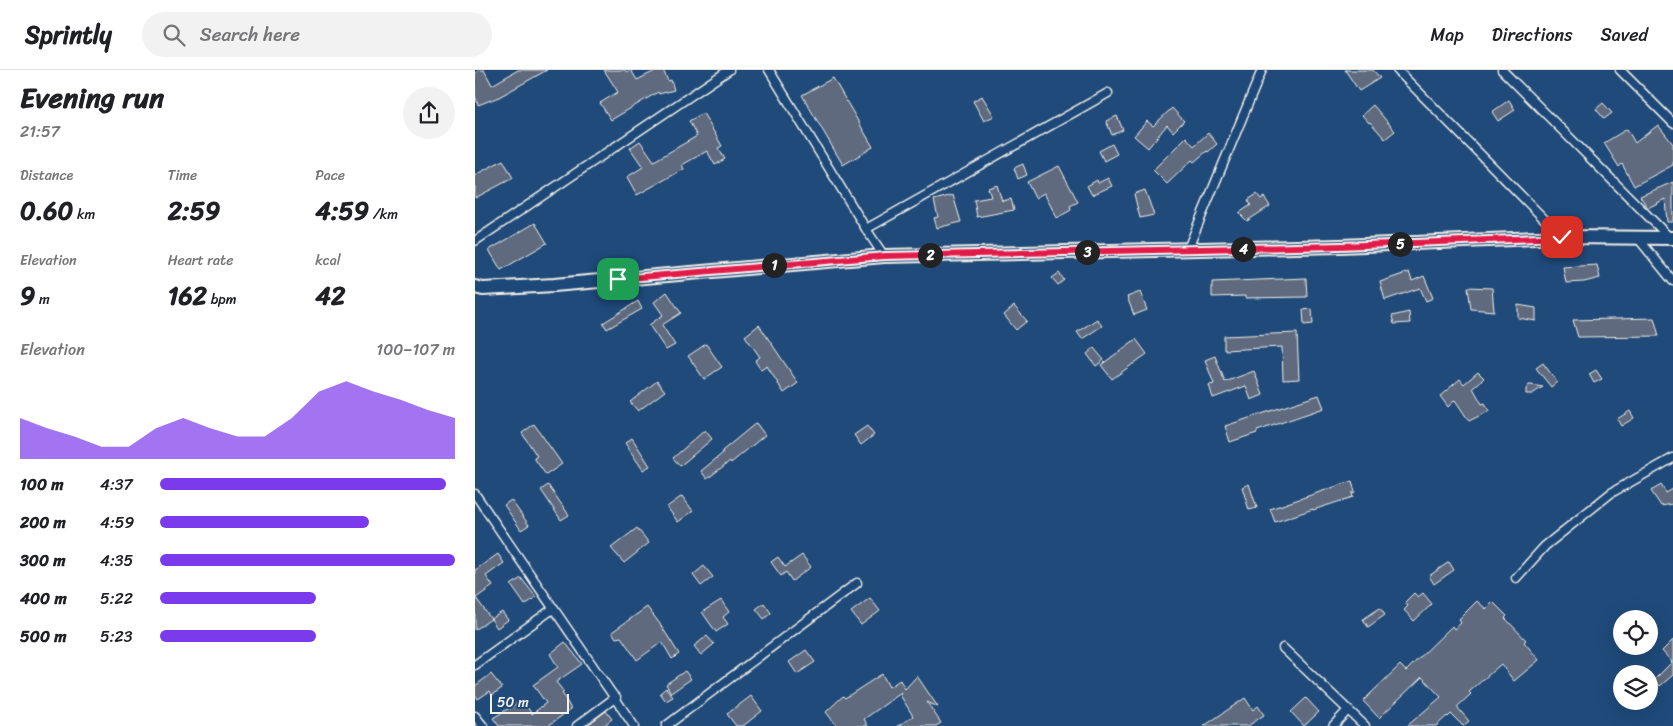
<!DOCTYPE html>
<meta charset="utf-8">
<style>
body{margin:0;font-family:Sriracha,sans-serif;background:#f2f2f2;color:#202124;height:100vh;display:flex;flex-direction:column;font-size:19px;white-space:nowrap}
*{box-sizing:border-box;margin:0}
p{font-size:16px;color:#757577}
.icon{flex:none;width:28px;height:28px;fill:none;stroke:currentColor;stroke-width:2;stroke-linecap:round;stroke-linejoin:round}
.map{position:relative;flex:1;overflow:hidden}
.sheet{display:flex;flex-direction:column;background:#fff;width:475px}
.sheet>*{flex:none}
.controls{position:absolute;left:1138px;top:540px;display:grid;gap:10px}
.controls a{display:grid;place-items:center;width:45px;height:45px;border-radius:50%;background:#fff;box-shadow:0 5px 20px #0002;font-size:25px}
.scale{position:absolute;left:15px;bottom:12px;width:79px;box-sizing:border-box;padding-left:5px;border:2px solid #f4f1e8;border-top:0;font-size:14px;line-height:18px;white-space:nowrap;color:#f4f1e8;-webkit-text-stroke:4px #1f4a7a;paint-order:stroke}
.pin{position:absolute;display:grid;place-items:center;width:42px;height:42px;color:#fff;margin:-21px;border-radius:10px;box-shadow:0 2px 8px #0006}
.km{position:absolute;width:25px;height:25px;margin:-12px;border-radius:50%;background:#222;color:#fff;font-size:14px;line-height:25px;text-align:center}
.round{display:grid;place-items:center;flex:none;width:52px;height:52px;border-radius:26px;background:#f2f2f2}
.headline{display:flex;align-items:center;justify-content:space-between;height:85px;padding:0 20px}
h1{font-size:28px;font-weight:700;line-height:38px}
.figures{display:grid;grid-template-columns:repeat(3,1fr);gap:8px;height:85px;padding:5px 20px}
.figures div{display:grid;align-content:center}
.figures b{font-size:25px;font-weight:700}
.figures small{font-size:14px;font-weight:400}
.figures p{font-size:14px}
.chart{height:140px;padding:10px 20px}
.chart p{display:flex;justify-content:space-between}
.chart svg{width:100%;height:90px;margin-top:5px;fill:#7c3aed;opacity:.7}
ul{padding:0 20px;list-style:none;font-size:16px}
li{display:grid;grid-template-columns:80px 60px 1fr;align-items:center;height:38px}
li i{height:12px;border-radius:6px;background:#7c3aed}
header{display:flex;align-items:center;gap:30px;box-sizing:border-box;height:70px;padding:0 25px;background:#fff;border-bottom:1px solid #e0e0e0}
header strong{font-size:24px}
nav{display:flex;gap:28px;margin-inline-start:auto;font-size:18px}
.search{width:350px;height:45px;background:#f2f2f2;display:flex;align-items:center;gap:12px;box-sizing:border-box;padding:0 18px;border-radius:28px;color:#757577;font-size:19px}
main{display:flex;flex:1;min-height:0}
.map>svg:first-child{display:block}
.building{fill:#5f6a7f;stroke:#f4f1e8}
.lines{fill:none;stroke-linecap:round;stroke-linejoin:round}
.street-casing{stroke:#f4f1e8;stroke-width:11}
.primary-casing{stroke:#f4f1e8;stroke-width:16}
.street{stroke:#1f4a7a;stroke-width:8}
.primary{stroke:#1f4a7a;stroke-width:12}
.route-casing{stroke:#fff;stroke-width:10}
.route{stroke:#e11d48;stroke-width:6}
</style>
<header>
<strong>Sprintly</strong>
<div class="search"><svg class="icon" aria-label="search" viewBox="0 0 24 24"><circle cx="10" cy="10" r="6"/><path d="M15 15l6 6"/></svg>Search here</div>
<nav><a>Map</a><a>Directions</a><a>Saved</a></nav>
</header>
<main>
<section class="sheet">
<div class="headline"><div><h1>Evening run</h1><p>21:57</p></div><a class="round"><svg class="icon" aria-label="share" viewBox="0 0 24 24"><path d="M12 15V3M7 8l5-5 5 5M5 13v7h14v-7"/></svg></a></div>
<div class="figures">
<div><p>Distance</p><b>0.60<small> km</small></b></div>
<div><p>Time</p><b>2:59</b></div>
<div><p>Pace</p><b>4:59<small> /km</small></b></div>
</div>
<div class="figures">
<div><p>Elevation</p><b>9<small> m</small></b></div>
<div><p>Heart rate</p><b>162<small> bpm</small></b></div>
<div><p>kcal</p><b>42</b></div>
</div>
<div class="chart"><p><span>Elevation</span>100–107 m</p>
<svg viewBox="0 0 160 44" preserveAspectRatio="none"><path d="M0 44V24L10 29L20 33L30 38L40 38L50 29L60 24L70 29L80 33L90 33L100 24L110 11L120 6L130 11L140 15L150 20L160 24V44z"/></svg>
</div>
<ul>
<li><b>100 m</b>4:37<i style="width:97%"></i></li>
<li><b>200 m</b>4:59<i style="width:71%"></i></li>
<li><b>300 m</b>4:35<i style="width:100%"></i></li>
<li><b>400 m</b>5:22<i style="width:53%"></i></li>
<li><b>500 m</b>5:23<i style="width:53%"></i></li>
</ul>
</section>
<div class="map">
<svg width="1198" height="656" viewBox="0 0 1198 656">
<rect width="100%" height="100%" fill="#1f4a7a"/>
<filter id="ink" filterUnits="userSpaceOnUse"><feTurbulence type="fractalNoise" baseFrequency=".02" numOctaves="2"/><feDisplacementMap in="SourceGraphic" scale="10" xChannelSelector="R" yChannelSelector="G"/><feConvolveMatrix kernelMatrix="1 2 1 2 8 2 1 2 1" color-interpolation-filters="sRGB"/></filter>
<g filter="url(#ink)">
<!-- building -->
<path class="building" d="M5 0H9L17 15 43 0H72L24 27 3 35 0 25V3Z
M129 0H150L152 2 156 0 162 10 182 0H188L193 11 196 10 199 20 184 24 183 22 136 50 125 33 143 22Z
M870 0H898L905 8 884 21Z
M358 8 398 77 368 95 327 25Z
M507 26 519 46 509 51 498 31Z
M1034 30 1040 40 1023 51 1017 42Z
M1128 33 1137 43 1129 49 1121 39Z
M898 35 920 61 910 69 895 52 894 53 887 45Z
M697 38 709 51 698 62 692 55 673 78 659 66 672 51 678 56Z
M228 43 247 76 243 78 250 89 240 95 232 81 207 95 209 99 162 125 152 107 168 97 155 78 165 71 179 91 222 66 214 51Z
M642 46 648 60 637 65 631 51Z
M1183 55 1198 74V95L1159 116 1147 94 1144 97 1129 73 1152 59 1160 73Z
M733 63 742 74 733 82 732 81 719 92 717 90 692 114 678 100 711 67 719 76Z
M637 74 642 84 629 91 624 81Z
M28 90 38 108 0 128V105Z
M548 94 552 105 543 109 539 98Z
M584 96 603 132 595 136 596 140 582 148 569 123 560 128 552 112Z
M633 108 637 116 617 125 612 116 622 110 623 113Z
M1198 112V152H1192L1190 129 1173 138 1165 126Z
M522 115 527 131 536 129 539 140 502 147 499 130 516 127 513 118Z
M670 120 679 145 665 148 659 124Z
M782 124 786 129 789 127 795 136 772 151 764 143 776 135 773 130Z
M478 125 486 152 462 158 459 148 463 147 459 130Z
M60 153 72 173 26 200 14 180Z
M1122 195 1125 208 1109 212 1091 213 1088 197Z
M934 202 937 211 949 206 958 228 951 231 945 218 910 230 905 212Z
M584 203 589 210 583 215 577 208Z
M831 208 832 227 770 228V226L737 227V212Z
M993 217 1017 218 1019 241 996 239Z
M192 222 206 243 187 255 200 275 191 280 174 255 188 245 179 232Z
M665 222 672 240 659 245 652 227Z
M163 231 167 239 132 259 128 253Z
M1043 235 1061 238V251L1043 248Z
M539 236 552 251 541 260 529 245Z
M837 239 838 254 829 255 828 240Z
M934 242 935 253 919 254 917 246Z
M1179 248 1184 266 1103 267 1098 250Z
M622 249 627 256 607 269 602 262Z
M284 255 323 313 309 323 292 296 286 300 280 291 285 287 270 266Z
M822 263 824 309 808 310 807 277 749 280V266Z
M661 269 672 284 637 309 626 295Z
M231 274 247 297 229 309 213 286Z
M619 278 629 290 621 296 612 284Z
M740 286 750 312 779 301 788 325 776 330 771 316 738 328 734 315 739 314 730 290Z
M1068 293 1082 312 1076 317 1061 298Z
M1121 300 1127 309 1119 313 1114 304Z
M1003 302 1009 308 998 318 1007 334 1010 333 1014 341 994 351 980 330 973 337 965 326 985 309 989 314Z
M182 311 190 321 163 341 155 332Z
M1054 315H1056L1068 317 1057 324H1051V319Z
M844 325 849 338 782 361V363L755 372 750 356Z
M1155 341 1159 348 1146 356 1142 349Z
M281 353 290 365 256 393 255 391 232 409 226 401 248 383 247 381Z
M59 354 87 394 71 405 59 388 62 386 47 363Z
M392 356 399 365 386 375 379 365Z
M230 360 237 369 205 396 198 388Z
M157 368 175 396 168 400 150 373Z
M877 411 880 422 877 423 878 427 838 440V439L800 452 795 439Z
M774 414 782 438 774 440 767 417Z
M73 415 94 445 86 450 66 420Z
M1186 415 1191 423 1198 419V434L1186 436 1176 421Z
M207 426 218 441 203 452 192 437Z
M36 430 54 455 46 460 29 435Z
M162 458 174 473 149 493 136 478Z
M23 484 29 493 11 506 18 516 1 528 16 549 0 560V500Z
M327 485 336 497 317 511 311 502 306 506 296 492 303 487 310 497Z
M974 492 979 500 959 514 954 506Z
M229 496 238 507 226 516 218 505Z
M46 508 61 527 50 535 36 515Z
M939 523 943 527 948 523 957 534 939 551 929 540 933 536 930 532Z
M395 528 405 541 386 555 376 542Z
M246 530 254 542 248 547 253 554 241 562 227 542Z
M1002 531 1011 539 1018 532 1032 546 1030 548 1051 570 1049 572 1064 590 1039 611 1026 594 994 622 996 624 982 637 994 651 988 656 976 644 973 647 972 646 961 656H932L966 627 947 607 904 648 888 631 925 595 931 601 977 556 979 559 986 553 984 549Z
M289 533 296 543 289 549 281 539Z
M172 537 185 554 204 584 197 589 187 572 162 590 146 567 141 568 137 562Z
M905 538 910 545 893 557 888 549Z
M27 542 33 550 22 558 16 549Z
M232 566 239 574 226 585 219 576Z
M1198 570V605L1185 616 1179 610 1197 592 1187 581Z
M90 572 107 594 81 612 89 622 87 623 96 639 73 656H24L18 648 47 630 57 644 71 633 58 615 83 597 75 584Z
M331 580 340 592 322 604 314 592Z
M210 601 216 609 196 623 191 614Z
M16 604 27 618 17 625 15 621 3 629 0 624V616Z
M407 604 414 617 425 610 430 619 442 606 463 637 452 632 466 653 461 656H423L438 646 425 625 426 623 389 649 393 656H362L351 642 368 626 370 628Z
M191 618 198 627 191 631 185 623Z
M276 626 287 641 268 656H261L252 644Z
M770 628 778 640 783 636 789 645 773 656H729Z
M831 628 844 642 829 656 816 642Z
M131 641 137 649 128 656H111Z"/>
<g class="lines">
<!-- street casing -->
<g class="street-casing">
<path id="street" d="M294 0 391 159 409 186
M922 0 1087 167
M1027 0 1195 168
M1145 0 1198 53
M391 159 633 23
M1162 167 1198 211
M0 171 254 0
M712 181 787 0
M0 424 159 656
M1041 508 1070 476 1136 423 1198 388
M808 578 890 656
M0 595 79 538
M0 646 8 656
M102 656 141 627
M191 656 382 513
M858 656 873 640"/>
</g>
<!-- primary casing -->
<g class="primary-casing">
<path id="primary" d="M0 217 8 219 79 215 409 186 865 176 1087 167 1198 168"/>
</g>
<!-- street -->
<use href="#street" class="street"/>
<!-- primary -->
<use href="#primary" class="primary"/>
</g>
</g>
<g class="lines" filter="url(#ink)">
<!-- route casing -->
<g class="route-casing">
<path id="route" d="M143 209 410 186 865 176 1087 167"/>
</g>
<!-- route -->
<use href="#route" class="route"/>
</g>
</svg>
<div class="controls">
<a><svg class="icon" aria-label="locate" viewBox="0 0 24 24"><circle cx="12" cy="12" r="6"/><path d="M12 2v4M12 18v4M2 12h4M18 12h4"/></svg></a>
<a><svg class="icon" aria-label="layers" viewBox="0 0 24 24"><path d="M12 4l9 5-9 5-9-5zM3 14l9 5 9-5"/></svg></a>
</div>
<div class="scale">50 m</div>
<div class="pin" style="left:143px;top:209px;background:#1e9e55"><svg class="icon" aria-label="arrive" viewBox="0 0 24 24"><path d="M6 21V4h12l-3 4 3 4H6"/></svg></div>
<div class="pin" style="left:1087px;top:167px;background:#d93025"><svg class="icon" aria-label="check" viewBox="0 0 24 24"><path d="M5 12l5 5 9-10"/></svg></div>
<b class="km" style="left:299px;top:195px">1</b>
<b class="km" style="left:455px;top:185px">2</b>
<b class="km" style="left:612px;top:182px">3</b>
<b class="km" style="left:768px;top:179px">4</b>
<b class="km" style="left:925px;top:174px">5</b>
</div>
</main>
